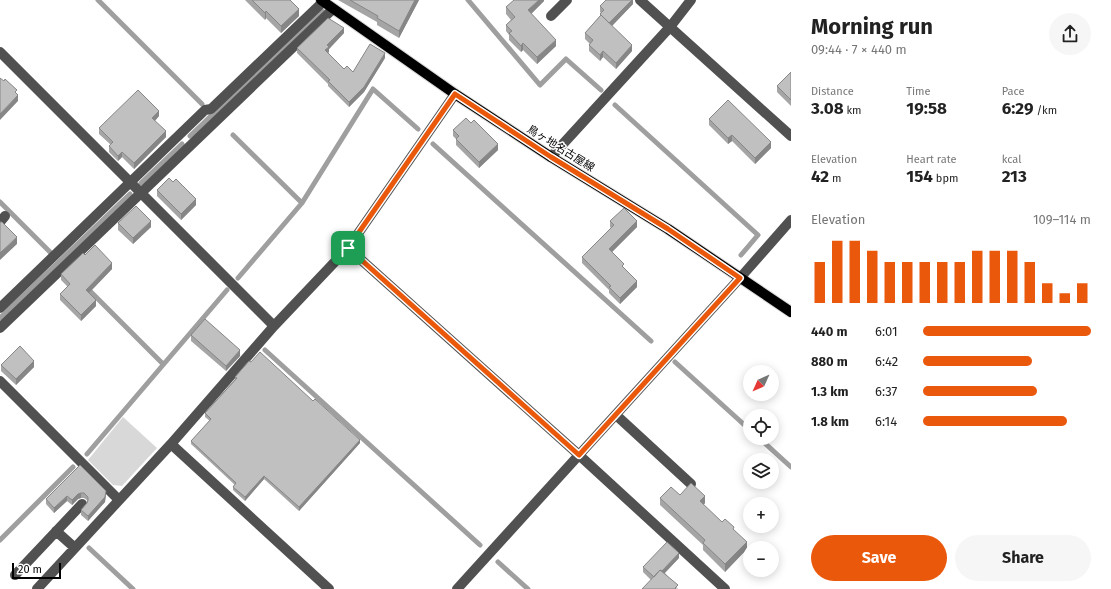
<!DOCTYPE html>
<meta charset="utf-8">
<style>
body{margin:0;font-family:"Fira Sans","Noto Sans JP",sans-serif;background:#f6f6f6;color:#222;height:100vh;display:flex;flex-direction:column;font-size:15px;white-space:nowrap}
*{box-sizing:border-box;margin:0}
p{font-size:13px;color:#767676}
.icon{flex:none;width:22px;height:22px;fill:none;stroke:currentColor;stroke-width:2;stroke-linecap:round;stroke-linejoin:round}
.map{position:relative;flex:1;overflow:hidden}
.sheet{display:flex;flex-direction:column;background:#fff;width:320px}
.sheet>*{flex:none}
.needle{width:26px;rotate:225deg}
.buttons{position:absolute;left:743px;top:365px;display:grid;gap:8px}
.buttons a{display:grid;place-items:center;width:36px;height:36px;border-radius:50%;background:#fff;box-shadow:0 2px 10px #0003;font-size:20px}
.scale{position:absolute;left:12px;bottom:10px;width:49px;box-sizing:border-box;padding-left:4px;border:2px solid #000;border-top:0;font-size:11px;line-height:14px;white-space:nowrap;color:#000;-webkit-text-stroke:3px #fff;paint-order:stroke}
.pin{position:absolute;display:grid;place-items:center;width:34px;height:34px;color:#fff;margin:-17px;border-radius:8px;box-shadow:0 2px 6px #0006}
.round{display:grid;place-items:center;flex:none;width:42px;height:42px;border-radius:21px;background:#f6f6f6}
.overview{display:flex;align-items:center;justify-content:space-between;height:68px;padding:0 20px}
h1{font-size:22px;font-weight:700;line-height:30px}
.metrics{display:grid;grid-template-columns:repeat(3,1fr);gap:6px;height:68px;padding:4px 20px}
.metrics div{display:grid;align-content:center}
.metrics b{font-size:17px;font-weight:700}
.metrics small{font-size:11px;font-weight:400}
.metrics p{font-size:11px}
.chart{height:112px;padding:8px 20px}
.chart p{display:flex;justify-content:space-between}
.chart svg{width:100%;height:72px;margin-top:4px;stroke:#ea580c;stroke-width:6}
.cta{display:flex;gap:8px;margin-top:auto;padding:8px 20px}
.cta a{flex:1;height:46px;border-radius:24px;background:#ea580c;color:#fff;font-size:16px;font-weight:700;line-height:46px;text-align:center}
.cta a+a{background:#f6f6f6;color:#222}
ul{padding:0 20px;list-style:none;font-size:13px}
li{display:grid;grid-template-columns:64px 48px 1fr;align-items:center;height:30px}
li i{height:10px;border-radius:5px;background:#ea580c}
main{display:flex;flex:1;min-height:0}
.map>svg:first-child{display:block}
.green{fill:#d8d8d8}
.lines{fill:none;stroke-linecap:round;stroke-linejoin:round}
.stream{stroke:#9f9f9f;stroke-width:5}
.major-casing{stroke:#dbdbdb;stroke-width:12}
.minor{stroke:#515151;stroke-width:10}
.major{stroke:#000;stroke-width:10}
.wall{fill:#a5a5a5}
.shaded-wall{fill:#868686}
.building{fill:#c0c0c0;stroke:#868686}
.route-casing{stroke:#fff;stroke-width:8}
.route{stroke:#ea580c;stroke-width:5}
.labels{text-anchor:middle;stroke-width:3;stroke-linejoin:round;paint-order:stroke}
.street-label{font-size:11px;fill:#000;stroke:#fff}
</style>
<main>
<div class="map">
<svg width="791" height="589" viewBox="0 0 791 589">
<rect width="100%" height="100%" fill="#fff"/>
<!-- green -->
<path class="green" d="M123 417 157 448 122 486 113 485 88 460Z"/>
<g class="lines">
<!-- stream -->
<path class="stream" d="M98 0 202 104
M468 0 540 85 566 59 601 90
M615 105 758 235 741 255
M233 135 302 203
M190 136 322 10
M433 144 651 341
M141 183 182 144
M0 202 50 252
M238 278 302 203 373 89 418 129
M86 287 163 364
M0 318 130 194
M265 350 480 545
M675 362 750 430
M759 438 791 467
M87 454 227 290
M0 540 73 467
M89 548 133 589
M498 562 528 589"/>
<!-- major casing -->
<g class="major-casing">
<path id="major" d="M321 0 455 94 551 157 668 229 791 312"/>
</g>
<!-- minor -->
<path class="minor" d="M640 0 791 136
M551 16 567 0
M0 52 274 326
M551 157 670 27 691 0
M0 222 5 216
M348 248 579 455 725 589
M0 308 205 110 211 109 325 0
M0 328 333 9
M0 381 119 500
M616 415 691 484
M171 444 329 589
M56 531 75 548
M15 575 82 504
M37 589 171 444 274 326 348 248 455 94
M457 589 740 278 791 220"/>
<!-- major -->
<use href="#major" class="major"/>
</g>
<!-- wall -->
<path class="wall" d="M245 0H290L299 16 281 33 266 18 265 20Z
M338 0H419L399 38 377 25V22Z
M544 0V1L531 14 556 46 537 64 523 50 521 52 509 40V35L506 31V25L511 20 506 14V7Z
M633 0V4L612 26 632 51 616 69 603 57 600 61 589 51V45L590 44 585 39V33L600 16V14L601 13 600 12V6Z
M344 33 329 49V52L328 53 344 69 353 72 385 58 364 92 349 107 328 86V84L297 53V48Z
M791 72V106L777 92V86Z
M159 116 155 121 166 137 134 169 122 157 118 161 109 152V146L111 145 99 134V128Z
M709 119 771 148 755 164 732 141 728 144 709 125Z
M453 130 498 150 479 168 456 145V139L453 136Z
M157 190 196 205 181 220 157 196Z
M610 221 637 227 612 252 624 268 637 287 620 304 609 293V290L582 263V257L611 228 610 227Z
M118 223 151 227 133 244 118 230Z
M85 255 112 269 89 293 96 306 81 321 60 300V294L68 287 61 280V274Z
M191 335 240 356 226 371 191 341Z
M1 365 34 367 16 385 1 371Z
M235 377 313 401 360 443 299 511 264 479 245 501 233 490V487L235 485 191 444V441L210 421 205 417V413L235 379Z
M80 465 106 496 105 502 88 521 81 515V510L87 503 88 501 84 498H81L78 499 72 505 67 501 54 513 46 504V499Z
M680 495 705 503 703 505 722 522 734 530 747 549 725 572 703 550V545L660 505V498Z
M679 558 665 573 678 589 651 580 643 572V567Z"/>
<!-- shaded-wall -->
<path class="shaded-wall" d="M415 0H419L399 38V31Z
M539 0H544V1L528 17V10Z
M632 0H633V4L609 29V23Z
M299 9V16L281 33V26Z
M266 11V18L265 20V13Z
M344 28V33L329 49V52L325 55V50L327 45Z
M556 40V46L537 64V57Z
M523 43V50L521 52V46Z
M632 45V51L616 69V63Z
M603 51V57L600 61V55Z
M385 53V58L364 92 349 107V102Z
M18 95V101L0 120V114Z
M159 111V116L152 124V118Z
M166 131V137L134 169V163Z
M732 135V141L728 144V138Z
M771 142V148L755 164V158Z
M498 144V150L479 168V162Z
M122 152V157L118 161V156Z
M196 199V205L181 220V214Z
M151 221V227L133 244V238Z
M637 221V227L609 255V249Z
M17 237V244L0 260V253Z
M112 263V269L86 296V290Z
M637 281V287L620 304V298Z
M96 300V306L81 321V315Z
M240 350V356L226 371V366Z
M34 361V367L16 385V379Z
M360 440V443L299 511V507Z
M264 476V479L245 501V497Z
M106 491 105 502 88 521V516Z
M81 493V498L78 499 72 505V500L78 494Z
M67 496V501L54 513V508Z
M705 496V503L700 509V501Z
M747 542V549L725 572V564Z
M679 553V558L655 583V578Z"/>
<!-- building -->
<path class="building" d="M252 0H290L299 9 281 26 266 11 265 13Z
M350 0H415L399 31 377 18 378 16Z
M514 0H539L528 10 556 40 537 57 523 43 521 46 509 33 512 31 506 25 515 17 506 7Z
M606 0H632L609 23 600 14 604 10 600 6Z
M601 15 632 45 616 63 603 51 600 55 589 45 593 40 585 33Z
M328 18 344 28 327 45 329 47 325 50 344 69 347 66 353 72 370 44 385 53 364 87 349 102 328 81 330 80 297 48Z
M791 72V100L777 86Z
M0 78 4 81 5 79 17 90 15 92 18 95 0 114Z
M138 90 159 111 152 118 166 131 134 163 122 152 118 156 109 146 113 142 99 128Z
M728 100 771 142 755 158 732 135 728 138 709 119Z
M466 118 471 123 474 120 498 144 479 162 456 139 459 136 453 130Z
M169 178 173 182 176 179 196 199 181 214 157 190Z
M136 206 151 221 133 238 118 223Z
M624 208 637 221 609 249 624 264 622 266 637 281 620 298 609 287 611 286 582 257 614 225 610 221Z
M0 222H2L17 237 0 253Z
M95 245 112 263 86 290 96 300 81 315 60 294 70 284 61 274 83 253 85 255Z
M205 319 240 350 226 366 191 335Z
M20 346 34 361 16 379 1 365Z
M260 352 313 401 315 399 360 440 299 507 264 476 245 497 233 487 236 483 191 441 211 419 205 413 237 378 235 377 249 361 251 362Z
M80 465 106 491 105 497 88 516 81 510 87 503 88 500V497L84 493H81L78 494 72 500 67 496 54 508 46 499Z
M691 483 705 496 700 501 722 522 725 519 734 527 733 529 747 542 725 564 703 543 705 540 660 498 671 487 680 495Z
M667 542 679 553 662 571 660 570 654 577 643 567Z
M660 570 678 585 675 588 676 589H642Z"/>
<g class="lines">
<!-- route casing -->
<g class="route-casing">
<path id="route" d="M455 94 551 157 668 229 740 278 579 455 348 248Z"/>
</g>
<!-- route -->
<use href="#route" class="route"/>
</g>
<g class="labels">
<!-- street labels -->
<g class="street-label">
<text transform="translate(561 148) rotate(32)" y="4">鳥ヶ地名古屋線</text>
</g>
</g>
</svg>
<div class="buttons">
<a><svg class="needle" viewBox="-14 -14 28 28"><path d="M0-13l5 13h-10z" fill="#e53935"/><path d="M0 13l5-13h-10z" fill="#767676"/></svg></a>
<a><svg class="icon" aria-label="locate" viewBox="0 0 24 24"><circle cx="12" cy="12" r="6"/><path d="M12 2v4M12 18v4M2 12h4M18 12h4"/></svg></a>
<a><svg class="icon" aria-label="layers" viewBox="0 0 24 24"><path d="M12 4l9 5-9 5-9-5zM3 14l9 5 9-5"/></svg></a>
<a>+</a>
<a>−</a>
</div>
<div class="scale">20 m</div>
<div class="pin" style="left:348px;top:248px;background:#1e9e55"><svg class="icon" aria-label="arrive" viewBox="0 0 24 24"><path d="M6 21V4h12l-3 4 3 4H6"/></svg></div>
</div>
<section class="sheet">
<div class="overview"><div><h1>Morning run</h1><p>09:44 · 7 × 440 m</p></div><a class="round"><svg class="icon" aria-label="share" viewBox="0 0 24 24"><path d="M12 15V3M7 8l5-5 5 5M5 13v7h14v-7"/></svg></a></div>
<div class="metrics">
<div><p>Distance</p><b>3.08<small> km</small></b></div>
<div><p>Time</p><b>19:58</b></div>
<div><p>Pace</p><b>6:29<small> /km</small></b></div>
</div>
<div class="metrics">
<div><p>Elevation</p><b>42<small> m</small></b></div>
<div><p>Heart rate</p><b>154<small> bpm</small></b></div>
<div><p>kcal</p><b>213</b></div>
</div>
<div class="chart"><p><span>Elevation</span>109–114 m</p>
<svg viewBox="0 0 160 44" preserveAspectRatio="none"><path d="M5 44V19M15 44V6M25 44V6M35 44V12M45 44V19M55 44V19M65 44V19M75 44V19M85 44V19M95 44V12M105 44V12M115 44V12M125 44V19M135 44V32M145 44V38M155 44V32"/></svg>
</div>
<ul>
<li><b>440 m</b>6:01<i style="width:100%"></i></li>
<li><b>880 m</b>6:42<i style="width:65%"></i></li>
<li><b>1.3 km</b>6:37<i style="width:68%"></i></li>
<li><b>1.8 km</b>6:14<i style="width:86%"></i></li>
</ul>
<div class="cta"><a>Save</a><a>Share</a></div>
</section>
</main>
